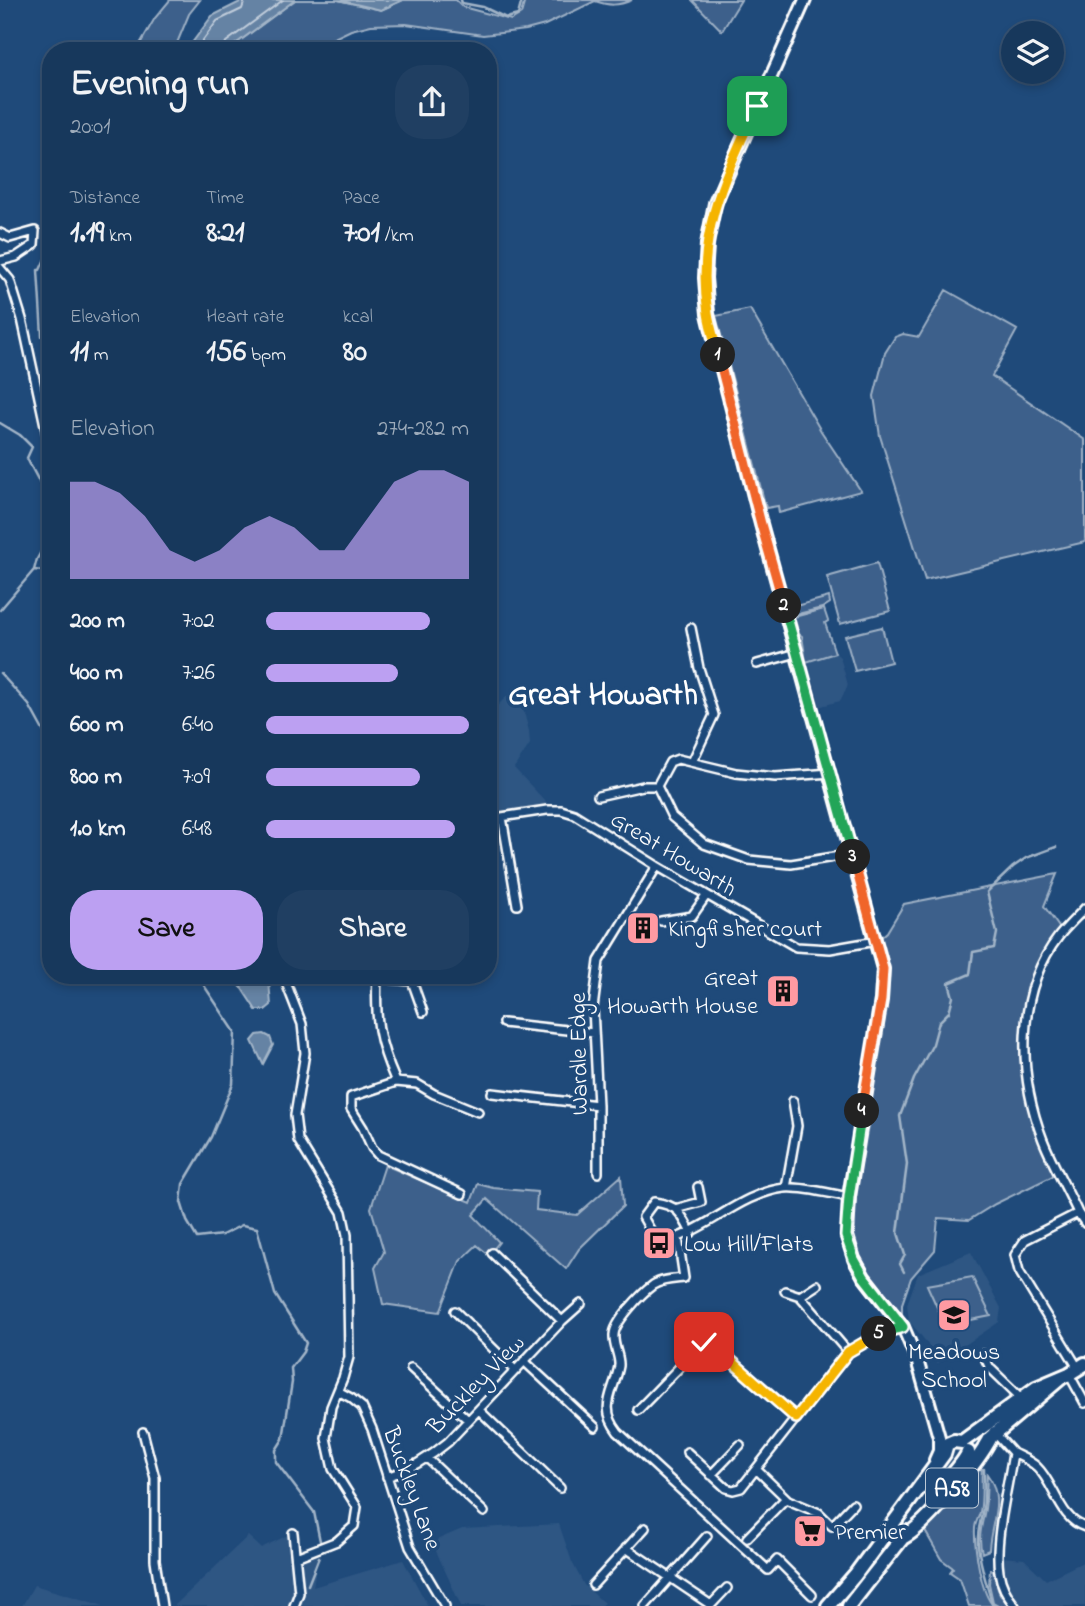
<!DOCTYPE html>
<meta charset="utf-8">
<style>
body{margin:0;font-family:"Indie Flower",sans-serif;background:#203f62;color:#f1f3f6;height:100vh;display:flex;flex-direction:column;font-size:26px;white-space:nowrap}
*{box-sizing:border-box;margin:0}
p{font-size:23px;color:#9eacbb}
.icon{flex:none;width:38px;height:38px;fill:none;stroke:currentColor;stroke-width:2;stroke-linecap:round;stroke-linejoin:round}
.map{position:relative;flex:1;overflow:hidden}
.panel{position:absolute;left:42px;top:42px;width:455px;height:942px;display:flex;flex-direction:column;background:#17385c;border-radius:28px;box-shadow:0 4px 10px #0003,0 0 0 2px #365272}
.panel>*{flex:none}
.controls{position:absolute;left:1001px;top:21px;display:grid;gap:14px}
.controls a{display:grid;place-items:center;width:63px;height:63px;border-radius:50%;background:#17385c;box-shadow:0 4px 10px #0003,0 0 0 2px #365272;font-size:35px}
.pin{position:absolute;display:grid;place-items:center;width:60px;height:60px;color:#fff;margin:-30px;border-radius:14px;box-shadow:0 4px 10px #0006}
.km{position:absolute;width:35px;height:35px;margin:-18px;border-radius:50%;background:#222;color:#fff;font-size:19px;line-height:35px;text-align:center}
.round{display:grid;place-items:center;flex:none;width:74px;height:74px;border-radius:28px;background:#203f62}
.headline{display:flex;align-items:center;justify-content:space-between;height:119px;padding:0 28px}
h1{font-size:38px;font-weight:800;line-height:52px}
.figures{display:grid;grid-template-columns:repeat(3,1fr);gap:10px;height:119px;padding:7px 28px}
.figures div{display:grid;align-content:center}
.figures b{font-size:30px;font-weight:800}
.figures small{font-size:19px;font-weight:400}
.figures p{font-size:19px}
.chart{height:196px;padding:14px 28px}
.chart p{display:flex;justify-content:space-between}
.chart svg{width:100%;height:126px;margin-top:7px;fill:#bca0f2;opacity:.7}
.button{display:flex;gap:14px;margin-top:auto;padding:14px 28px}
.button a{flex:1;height:80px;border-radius:28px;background:#bca0f2;color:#111;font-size:28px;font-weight:800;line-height:80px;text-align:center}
.button a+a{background:#203f62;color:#f1f3f6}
ul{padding:0 28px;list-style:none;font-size:23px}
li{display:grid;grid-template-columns:112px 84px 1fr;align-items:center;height:52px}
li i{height:18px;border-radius:9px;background:#bca0f2}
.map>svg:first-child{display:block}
.built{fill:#2e5683}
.green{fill:#3c618b;stroke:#9eb0c5;stroke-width:2}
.water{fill:#6583a4;stroke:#a3b5c8;stroke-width:2}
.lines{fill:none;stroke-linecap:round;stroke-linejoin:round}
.shore{stroke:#c1cddb;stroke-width:2}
.stream{stroke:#a3b5c8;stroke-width:2.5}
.street-casing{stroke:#fff;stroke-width:12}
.secondary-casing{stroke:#fff;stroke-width:16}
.highway-casing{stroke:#fff;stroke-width:18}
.street{stroke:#1f4a7a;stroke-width:7}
.secondary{stroke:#1f4a7a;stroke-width:10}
.highway{stroke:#1f4a7a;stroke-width:12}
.split-1-casing{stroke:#fff;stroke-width:14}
.split-2-casing{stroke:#fff;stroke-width:14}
.split-3-casing{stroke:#fff;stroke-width:14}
.split-4-casing{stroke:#fff;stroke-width:14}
.split-5-casing{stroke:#fff;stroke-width:14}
.split-6-casing{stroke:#fff;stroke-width:14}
.split-1{stroke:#f5b400;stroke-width:9}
.split-2{stroke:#f0652b;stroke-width:9}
.split-3{stroke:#22a559;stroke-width:9}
.split-4{stroke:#f0652b;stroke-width:9}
.split-5{stroke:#22a559;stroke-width:9}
.split-6{stroke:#f5b400;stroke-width:9}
.labels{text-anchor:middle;stroke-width:7;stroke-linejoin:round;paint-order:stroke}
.shield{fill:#1f4a7a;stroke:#bcc9d7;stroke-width:2}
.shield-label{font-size:23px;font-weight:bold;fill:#fff}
.street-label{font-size:24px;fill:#fff;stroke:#1f4a7a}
.poi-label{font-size:24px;fill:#fff;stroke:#1f4a7a;text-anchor:start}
.district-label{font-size:32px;font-weight:bold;fill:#fff;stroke:#1f4a7a}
</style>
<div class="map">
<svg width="1085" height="1606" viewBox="0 0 1085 1606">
<rect width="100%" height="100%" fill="#1f4a7a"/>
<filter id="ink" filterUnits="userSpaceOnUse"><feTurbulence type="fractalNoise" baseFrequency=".0143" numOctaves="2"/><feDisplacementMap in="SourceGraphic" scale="14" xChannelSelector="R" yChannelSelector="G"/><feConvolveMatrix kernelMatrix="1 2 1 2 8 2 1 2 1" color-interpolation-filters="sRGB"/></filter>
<g filter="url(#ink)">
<!-- built -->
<path class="built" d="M835 653 840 657 848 685 840 701 818 707 806 662Z
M517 686 529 731 530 744 514 768 548 804 488 815V715Z
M971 1252 1001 1308 999 1322 937 1364 927 1343 909 1321 907 1304 918 1274Z
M559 1524 572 1562 584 1585 604 1603 601 1606H461L432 1542 462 1529Z
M248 1536 261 1548 286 1536 318 1556 313 1587 403 1560 428 1606H174Z
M1001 1557 1024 1559 1046 1580 1085 1561V1606H1021L1007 1586Z
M34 1585 104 1606H22Z"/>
<!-- green -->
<path class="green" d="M170 0H200L189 14 177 43 182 49 136 51 155 18Z
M295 0H338L381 10 403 0H456L463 7 511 20 521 14 525 0H632C618 6 609 6 595 1L545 25 526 30 483 35 406 24 371 25 351 30 307 51H226Z
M692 0H741L722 31Z
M946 290 1017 330 992 376 1085 440V542L925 580 880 436 874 396 885 353 895 337 903 334 919 337Z
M750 309 821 431 861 491 779 513 778 506 766 508 716 316Z
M877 563 890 611 840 624 827 577Z
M829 597 830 603 822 608 794 615 792 607Z
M824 609 828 621 825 623 835 653 806 662 802 636 799 634 794 617Z
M882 627 891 662 855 671 845 636Z
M1057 874 1044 906 1061 930 1045 957 1022 1037V1061L1025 1082 1057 1174 995 1204 969 1220 938 1218 935 1250 911 1278 902 1304V1321L866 1275 850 1235 852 1197 885 1001 879 939 887 932 904 904Z
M385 1165 471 1202 478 1184 493 1188 537 1192 536 1210 577 1215 621 1176 623 1206 579 1249 566 1269 487 1199 473 1215 499 1242 489 1255 477 1245 460 1261 440 1312 383 1304 375 1268 384 1252 371 1208Z
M972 1277 991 1316 945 1325 927 1285Z
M982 1469C981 1482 983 1499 980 1512 979 1518 975 1522 975 1528 974 1545 981 1596 994 1606H969L960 1579 950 1572 953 1568 941 1559 925 1531 971 1471Z
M987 1474C1006 1499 990 1523 989 1550L982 1553C978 1539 981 1528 984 1514 987 1502 986 1487 987 1474Z
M990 1570 993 1571 1000 1595 1010 1606H1000L993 1602 989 1584Z"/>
<!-- water -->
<path class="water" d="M244 0H295L226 51H186L212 16Z
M338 0H403L381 10Z
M233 975H265L269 981 271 1005 265 1010H256Z
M264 1034 270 1037 273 1045 263 1064 252 1041 257 1035Z"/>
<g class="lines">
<!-- shore -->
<path class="shore" d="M195 51 217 21 242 9 245 0
M223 51 226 42 283 0"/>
<!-- stream -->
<path class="stream" d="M461 0 462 3 483 7 506 18 518 15 522 0
M42 336 38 270H40L45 259 51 256
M0 423 20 435 32 447 27 458C33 472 44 486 45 501 46 519 42 522 47 541L37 559 34 570
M0 610 34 570 51 572
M0 673 29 705 51 745
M197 975 235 1032 233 1084 211 1137 183 1184 181 1202 187 1221 197 1238 222 1235 242 1225 257 1228 275 1294 306 1343 303 1352 291 1368 292 1382 283 1439 276 1450V1462L314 1512 320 1541
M904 1272 900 1264 905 1255 898 1233 907 1164 900 1116 914 1079 933 1044 939 1022 949 1012 953 997 949 983 970 974 973 952 994 948 997 933 987 892 1013 867 1026 858 1056 847
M984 1469C984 1483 986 1499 982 1513 980 1524 977 1533 978 1545 980 1566 987 1584 992 1604L996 1606
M308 1585 319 1557"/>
<!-- street casing -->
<g class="street-casing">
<path id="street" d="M0 233 10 238 35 231 34 245 16 257 0 261
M0 268 10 280 22 319 51 453
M691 628 699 668 714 715 692 762
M757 664 797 653
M657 786 672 817 704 844 749 860 791 864 852 854
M657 786 670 762 678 759 736 773 775 777 831 773
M598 796 643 786H657
M502 817 517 905
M488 819 547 810H561L574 814 657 866 796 947 830 949 876 941
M1085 908C1077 917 1067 926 1059 936 1015 993 1018 1076 1043 1140 1053 1165 1067 1189 1078 1213L1085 1223
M661 921 692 916 706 896
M283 975 302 1024 305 1053 295 1115 298 1140 342 1212 347 1235 349 1357 343 1378 331 1407 326 1438 333 1469 357 1507 354 1526 337 1541 296 1557
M377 975C375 1020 378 1041 396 1082L417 1084 434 1094 478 1112
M376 978 412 981 423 1012
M503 1023 594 1033
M396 1082 351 1097V1109L363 1128 372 1148 378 1155 462 1194
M492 1093 598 1105
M598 1173V1105L593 1008 599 961 657 866
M786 1188 797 1126 793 1101
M675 1209 701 1202 698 1187
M691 1233C681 1212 677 1205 654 1202L643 1217 652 1233 671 1240C712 1226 741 1194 784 1188 802 1186 831 1194 849 1197
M678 1238 684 1278C675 1279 662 1279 653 1285 642 1293 614 1322 614 1335 613 1346 620 1356 619 1366 614 1393 598 1406 618 1432L768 1570 777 1560 812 1595
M492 1253 562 1321
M785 1291 800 1296 817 1285
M800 1296 848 1352
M455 1311 515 1370
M983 1354 990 1368 1021 1398
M524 1361 595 1427
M411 1368 468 1420
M1078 1368 1019 1271 1015 1255 1025 1240 1078 1213
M1069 1374 1085 1403
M338 1391 351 1398 362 1407 372 1429 410 1547 445 1606
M479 1410 560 1488
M638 1410 704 1342H710L796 1418
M993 1431 1013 1453C1008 1487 994 1540 999 1572 1001 1585 1007 1596 1015 1606
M143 1432 155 1478V1560L162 1606
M687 1452 726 1488 733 1490 741 1488 848 1352 878 1335 903 1327
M1013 1453C1021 1457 1031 1461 1037 1467 1055 1484 1059 1519 1085 1527
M428 1459 484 1512
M756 1469 788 1500 819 1513 832 1526 853 1504
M711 1475 740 1445
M387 1477C411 1469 429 1458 448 1442L562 1321 581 1304
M293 1533 299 1593 294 1606
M747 1538 786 1498
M626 1548 711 1605
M593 1585 645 1528
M645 1606 707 1536
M710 1606 727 1588"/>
</g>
<!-- secondary casing -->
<g class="secondary-casing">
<path id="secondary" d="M805 0 715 203 707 244 705 278 708 314 761 524 883 969 881 1000 849 1197 847 1236 854 1259 864 1277 903 1327 917 1360 939 1437V1451L935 1460"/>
</g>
<!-- highway casing -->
<g class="highway-casing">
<path id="highway" d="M962 1442 1036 1388 1069 1374 1085 1364
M935 1496C943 1485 966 1461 968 1452
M904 1537C926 1525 979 1461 991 1437L1062 1377
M828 1606 855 1575 944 1454 947 1444 954 1441 962 1442
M849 1606 907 1532"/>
</g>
<!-- street -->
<use href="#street" class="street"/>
<!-- secondary -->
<use href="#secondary" class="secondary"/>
<!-- highway -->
<use href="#highway" class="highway"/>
</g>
</g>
<g class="lines" filter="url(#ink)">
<!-- split-1 casing -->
<g class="split-1-casing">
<path id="split-1" d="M718 355C715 341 710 327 708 313 695 234 726 174 757 106"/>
</g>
<!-- split-2 casing -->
<g class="split-2-casing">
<path id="split-2" d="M718 355 761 524 784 606"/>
</g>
<!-- split-3 casing -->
<g class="split-3-casing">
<path id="split-3" d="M784 606 853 857"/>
</g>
<!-- split-4 casing -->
<g class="split-4-casing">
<path id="split-4" d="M853 857 883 969 881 1000 862 1111"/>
</g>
<!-- split-5 casing -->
<g class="split-5-casing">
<path id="split-5" d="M862 1111 849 1197 846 1236 854 1259 864 1277 903 1327 879 1334"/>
</g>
<!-- split-6 casing -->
<g class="split-6-casing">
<path id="split-6" d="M704 1342H710L796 1418 848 1352 879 1334"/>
</g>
<!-- split-1 -->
<use href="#split-1" class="split-1"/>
<!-- split-2 -->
<use href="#split-2" class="split-2"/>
<!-- split-3 -->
<use href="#split-3" class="split-3"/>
<!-- split-4 -->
<use href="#split-4" class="split-4"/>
<!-- split-5 -->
<use href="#split-5" class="split-5"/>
<!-- split-6 -->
<use href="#split-6" class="split-6"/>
</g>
<!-- icons -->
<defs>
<g id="building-square" transform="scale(1.75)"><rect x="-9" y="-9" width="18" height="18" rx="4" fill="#ff9aa2" stroke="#1f4a7a"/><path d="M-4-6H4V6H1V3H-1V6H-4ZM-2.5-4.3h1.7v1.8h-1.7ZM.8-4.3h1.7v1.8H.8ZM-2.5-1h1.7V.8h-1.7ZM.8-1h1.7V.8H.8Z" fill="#111"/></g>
<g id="bus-square" transform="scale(1.75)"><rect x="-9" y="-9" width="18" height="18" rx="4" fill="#ff9aa2" stroke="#1f4a7a"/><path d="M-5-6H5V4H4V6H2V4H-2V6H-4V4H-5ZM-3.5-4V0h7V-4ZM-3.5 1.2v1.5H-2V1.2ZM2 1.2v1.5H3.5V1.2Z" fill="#111"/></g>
<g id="school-square" transform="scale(1.75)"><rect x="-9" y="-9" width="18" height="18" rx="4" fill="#ff9aa2" stroke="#1f4a7a"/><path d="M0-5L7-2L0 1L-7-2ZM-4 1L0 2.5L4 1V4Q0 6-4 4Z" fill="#111"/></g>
<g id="supermarket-square" transform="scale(1.75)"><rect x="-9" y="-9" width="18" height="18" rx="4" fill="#ff9aa2" stroke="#1f4a7a"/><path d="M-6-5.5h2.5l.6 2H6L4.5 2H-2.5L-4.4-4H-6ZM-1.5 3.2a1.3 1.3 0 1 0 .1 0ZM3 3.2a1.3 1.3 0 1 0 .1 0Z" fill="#111"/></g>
</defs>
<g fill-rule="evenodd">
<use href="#building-square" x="643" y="928"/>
<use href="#building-square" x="783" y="991"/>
<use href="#bus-square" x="659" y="1243"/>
<use href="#school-square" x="954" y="1315"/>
<use href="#supermarket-square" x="810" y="1531"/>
</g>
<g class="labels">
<!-- shield labels -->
<rect class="shield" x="926" y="1468.5" width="52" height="39" rx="5"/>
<g class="shield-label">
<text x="952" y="1496">A58</text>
</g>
<!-- street labels -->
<g class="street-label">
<text transform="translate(674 853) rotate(31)" y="8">Great Howarth</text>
<text transform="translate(578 1054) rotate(-91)" y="8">Wardle Edge</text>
<text transform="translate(475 1384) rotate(-46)" y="8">Buckley View</text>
<text transform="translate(413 1488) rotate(70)" y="8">Buckley Lane</text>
</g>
<!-- poi labels -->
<g class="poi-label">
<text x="668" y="936">Kingfisher court</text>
<text x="758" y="985" text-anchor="end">Great<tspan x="758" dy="28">Howarth House</tspan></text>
<text x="684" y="1251">Low Hill/Flats</text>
<text x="954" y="1359" text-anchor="middle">Meadows<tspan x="954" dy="28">School</tspan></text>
<text x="834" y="1539">Premier</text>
</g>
<!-- district labels -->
<g class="district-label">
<text x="603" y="704">Great Howarth</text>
</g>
</g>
</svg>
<div class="controls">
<a><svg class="icon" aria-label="layers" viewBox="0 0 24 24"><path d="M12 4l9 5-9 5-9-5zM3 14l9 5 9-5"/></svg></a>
</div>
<div class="pin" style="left:757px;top:106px;background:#1e9e55"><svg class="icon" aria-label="arrive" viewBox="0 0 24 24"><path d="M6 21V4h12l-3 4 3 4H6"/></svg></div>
<div class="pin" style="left:704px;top:1342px;background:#d93025"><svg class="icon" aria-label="check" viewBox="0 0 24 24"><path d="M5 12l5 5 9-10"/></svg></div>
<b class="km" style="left:718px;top:355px">1</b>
<b class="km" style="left:784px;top:606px">2</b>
<b class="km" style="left:853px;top:857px">3</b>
<b class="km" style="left:862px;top:1111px">4</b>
<b class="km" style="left:879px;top:1334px">5</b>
<section class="panel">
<div class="headline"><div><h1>Evening run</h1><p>20:01</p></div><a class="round"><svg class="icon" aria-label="share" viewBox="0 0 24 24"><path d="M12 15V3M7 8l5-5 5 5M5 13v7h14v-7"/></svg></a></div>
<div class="figures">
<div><p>Distance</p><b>1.19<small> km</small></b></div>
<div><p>Time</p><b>8:21</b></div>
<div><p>Pace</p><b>7:01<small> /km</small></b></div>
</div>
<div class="figures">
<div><p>Elevation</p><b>11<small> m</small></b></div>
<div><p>Heart rate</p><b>156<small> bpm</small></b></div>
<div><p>kcal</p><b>80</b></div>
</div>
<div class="chart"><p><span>Elevation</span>274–282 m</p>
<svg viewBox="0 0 160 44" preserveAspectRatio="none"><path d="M0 44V10L10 10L20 14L30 22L40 34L50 38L60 34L70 26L80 22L90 26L100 34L110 34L120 22L130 10L140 6L150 6L160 10V44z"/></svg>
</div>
<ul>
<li><b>200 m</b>7:02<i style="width:81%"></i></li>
<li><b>400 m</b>7:26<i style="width:65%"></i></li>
<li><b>600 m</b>6:40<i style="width:100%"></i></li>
<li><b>800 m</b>7:09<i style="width:76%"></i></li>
<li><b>1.0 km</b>6:48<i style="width:93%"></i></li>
</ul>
<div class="button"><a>Save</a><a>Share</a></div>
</section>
</div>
